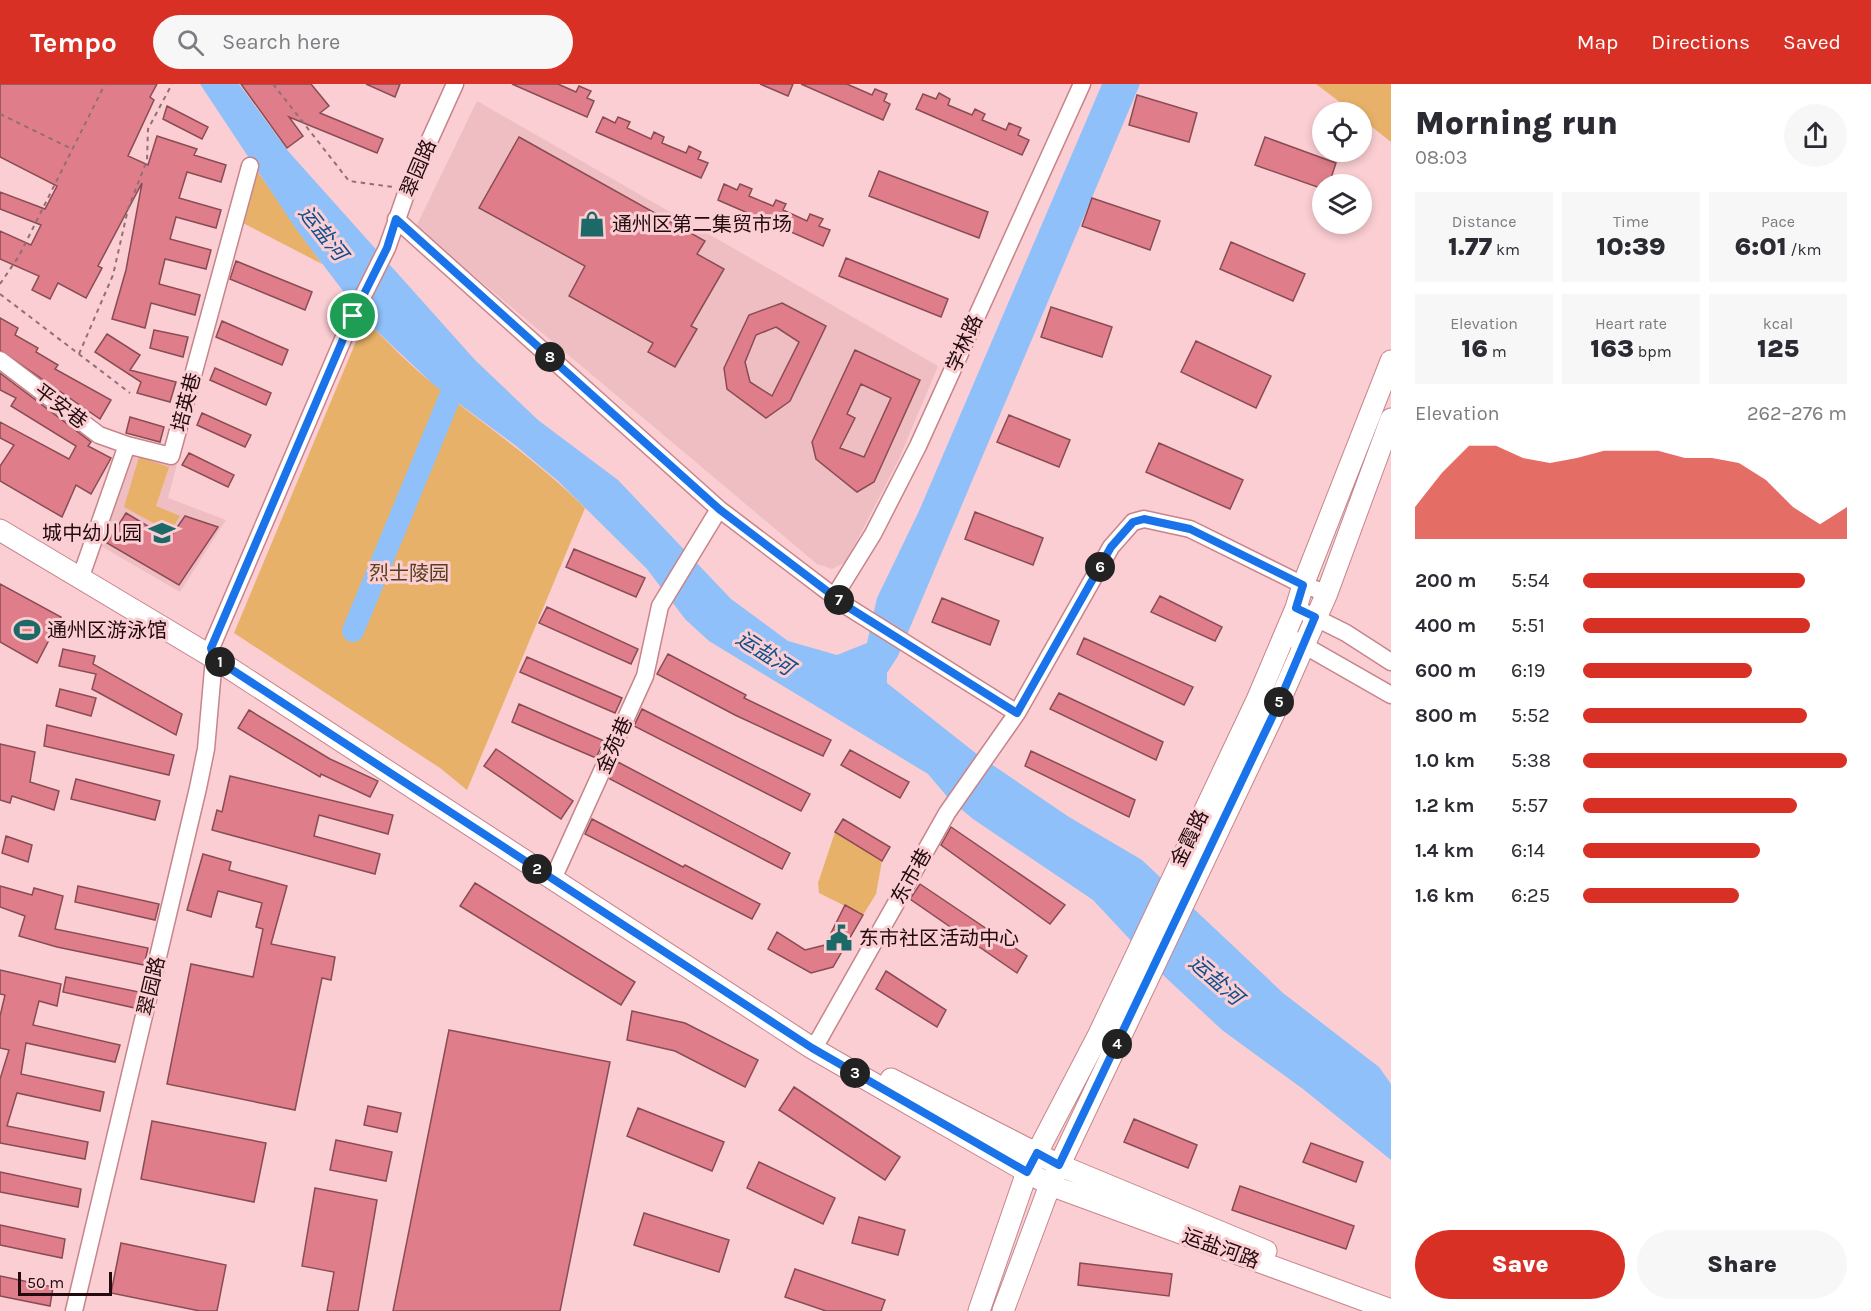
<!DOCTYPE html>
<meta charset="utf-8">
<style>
body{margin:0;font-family:Karla,"Noto Sans SC",sans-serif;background:#f7f7f7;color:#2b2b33;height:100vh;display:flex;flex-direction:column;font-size:22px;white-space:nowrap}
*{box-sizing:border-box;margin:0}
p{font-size:20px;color:#7c7c81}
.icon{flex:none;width:33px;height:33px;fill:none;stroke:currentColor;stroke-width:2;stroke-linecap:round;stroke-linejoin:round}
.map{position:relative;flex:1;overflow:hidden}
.side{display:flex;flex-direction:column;background:#fff;width:480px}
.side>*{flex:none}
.buttons{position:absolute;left:1312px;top:18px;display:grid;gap:12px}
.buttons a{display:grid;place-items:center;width:60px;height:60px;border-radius:50%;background:#fff;box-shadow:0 3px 9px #0003;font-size:30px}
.scale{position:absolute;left:18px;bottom:15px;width:94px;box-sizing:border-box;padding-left:6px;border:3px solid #220a0e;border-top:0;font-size:16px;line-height:21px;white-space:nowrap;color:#220a0e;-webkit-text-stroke:4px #faced2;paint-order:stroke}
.pin{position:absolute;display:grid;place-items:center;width:51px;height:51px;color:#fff;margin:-26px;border:3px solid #fff;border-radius:50%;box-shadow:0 2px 6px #0007}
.km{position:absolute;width:30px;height:30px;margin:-15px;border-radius:50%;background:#222;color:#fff;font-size:16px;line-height:30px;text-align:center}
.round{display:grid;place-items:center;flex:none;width:63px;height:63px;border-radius:32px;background:#f7f7f7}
.overview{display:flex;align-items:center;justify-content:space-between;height:102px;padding:0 24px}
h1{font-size:33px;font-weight:800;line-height:45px}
.stats{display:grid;grid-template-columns:repeat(3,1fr);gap:9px;height:102px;padding:6px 24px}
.stats div{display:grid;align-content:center;border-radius:0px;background:#f7f7f7;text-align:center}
.stats b{font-size:26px;font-weight:800}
.stats small{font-size:16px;font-weight:400}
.stats p{font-size:16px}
.chart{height:168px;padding:12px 24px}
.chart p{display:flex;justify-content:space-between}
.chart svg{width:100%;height:108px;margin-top:6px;fill:#d93025;opacity:.7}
.action{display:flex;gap:12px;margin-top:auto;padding:12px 24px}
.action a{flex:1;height:69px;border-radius:36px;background:#d93025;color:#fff;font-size:24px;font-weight:800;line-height:69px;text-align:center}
.action a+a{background:#f7f7f7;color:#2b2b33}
ul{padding:0 24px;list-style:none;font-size:20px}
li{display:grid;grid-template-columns:96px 72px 1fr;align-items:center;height:45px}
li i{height:15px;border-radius:8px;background:#d93025}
header{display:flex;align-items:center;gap:36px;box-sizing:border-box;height:84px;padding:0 30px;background:#d93025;color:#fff}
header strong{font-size:28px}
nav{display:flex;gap:33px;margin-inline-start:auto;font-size:21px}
.search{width:420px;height:54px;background:#f7f7f7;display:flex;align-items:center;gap:15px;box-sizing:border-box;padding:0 21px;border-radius:33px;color:#7c7c81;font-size:22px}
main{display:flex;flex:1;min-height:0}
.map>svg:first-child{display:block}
.built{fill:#eebec2}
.green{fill:#e7b169}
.water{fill:#90c0f9}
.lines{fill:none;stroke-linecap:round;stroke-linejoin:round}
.river{stroke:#90c0f9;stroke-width:22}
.building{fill:#df7e8a;stroke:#894c54;stroke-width:1.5;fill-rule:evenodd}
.minor-casing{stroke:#c7848b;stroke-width:19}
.major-casing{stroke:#c7848b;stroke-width:23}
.path{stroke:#916f73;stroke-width:2;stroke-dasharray:4.5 4.5;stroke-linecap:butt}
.minor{stroke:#fff;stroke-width:16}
.major{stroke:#fff;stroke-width:21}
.route-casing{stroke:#fff;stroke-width:12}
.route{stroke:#1a73e8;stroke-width:8}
.labels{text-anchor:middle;stroke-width:6;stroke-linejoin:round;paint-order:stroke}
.street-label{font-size:20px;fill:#220a0e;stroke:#faced2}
.poi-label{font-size:20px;fill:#220a0e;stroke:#faced2;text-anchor:start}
.park-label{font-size:20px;fill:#583f1d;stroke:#faced2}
.water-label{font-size:21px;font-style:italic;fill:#0e4e8c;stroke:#faced2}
</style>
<header>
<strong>Tempo</strong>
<div class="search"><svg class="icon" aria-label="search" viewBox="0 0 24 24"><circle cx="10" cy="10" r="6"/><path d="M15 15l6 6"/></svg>Search here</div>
<nav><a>Map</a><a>Directions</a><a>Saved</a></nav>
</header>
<main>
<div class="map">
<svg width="1391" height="1227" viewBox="0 0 1391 1227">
<rect width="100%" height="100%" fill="#faced2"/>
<!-- built -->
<path class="built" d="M477 17 938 282 899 375 846 478 832 485 817 480 416 143Z
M134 368 177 380 168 414 226 436 180 508 101 462Z"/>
<!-- green -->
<path class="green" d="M1316 0H1391V58L1362 35V28H1353Z
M258 88 322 180 241 138Z
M365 236C388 258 411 283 436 302 487 343 539 378 585 424L467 706 440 684 234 549Z
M139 373 169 383 156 422 180 432 170 448 124 423Z
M835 748 882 777 876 810 863 831 819 809 818 799Z"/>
<!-- water -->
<path class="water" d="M200 0H239L288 67 475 276 538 336 618 396 731 515 788 557 837 571 867 559 877 514 919 427 1102 0H1140L898 572 887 589V599L978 671 1069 733 1142 776 1283 909 1379 983 1391 1000V1076L1303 1005 1222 946 1163 891 1093 816 973 735 950 716 928 690 709 557 685 535 647 485 558 397 516 362 434 301 365 236 296 145Z"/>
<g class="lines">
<!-- river -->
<path class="river" d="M353 547 461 286"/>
</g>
<!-- building -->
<path class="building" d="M0 0H157L150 13 154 16 128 72 148 81 157 52 197 65 194 71 226 81 221 98 187 88 179 114 221 126 216 144 176 133 170 155 211 166 206 185 165 175 159 200 200 211 195 231 151 219 145 244 112 235 126 186 142 99 98 182 102 184 86 214 58 199 50 215 32 206 39 192 0 175V147L31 161 41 141 0 125V108L45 125 57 102 0 73Z
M241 0H311L329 22 320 29 383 55 377 69 289 33 303 52 287 64Z
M366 0H400L395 13Z
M512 0H558L576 8 579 2 591 7 587 14 594 17 587 33Z
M760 0H793L788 12Z
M801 0H847L872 11 875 5 887 10 884 17 890 20 883 36Z
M939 9 950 15 948 21 972 31 975 25 985 30 982 36 1006 46 1009 39 1021 44 1018 51 1029 56 1022 71 916 25 923 10 936 15Z
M1137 11 1197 29 1189 58 1129 41Z
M167 22 208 43 202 55 163 35Z
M603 33 615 39 618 33 630 38 627 44 651 55 654 48 664 53 662 59 686 69 689 62 701 68 698 75 708 79 701 94 596 48Z
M519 53 705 157 697 170 724 185 691 242 697 245 675 283 648 268 653 259 569 212 585 182 479 124Z
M1265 53 1336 79 1329 100H1323V105L1255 81Z
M879 87 988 128 979 154 869 112Z
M724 100 737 106 740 100 752 105 749 112 773 122 776 116 786 120 783 126 807 137 810 130 823 135 819 142 830 146 823 162 718 116Z
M1092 114 1160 137 1150 166 1082 142Z
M1231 158 1305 190 1293 217 1220 185Z
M846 174 948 215 941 233 839 192Z
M236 177 312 208 305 226 230 195Z
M782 219 826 242 790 317 766 334 727 305 724 284 749 231ZM776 243 799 258 772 312 750 298 745 278 756 251Z
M1051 223 1112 243 1102 273 1041 253Z
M0 234 18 244 15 251 38 264 36 268 58 281 55 285 111 316 100 335 0 266Z
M222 237 288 266 282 281 216 253Z
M154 246 188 253 183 273 150 264Z
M107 250 140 271 130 286 176 298 170 318 137 309 141 298 95 268Z
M1196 257 1271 292 1256 324 1181 288Z
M855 266 920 296 874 398 857 408 816 375 812 358ZM861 300 891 314 864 373 840 364 855 334 847 330Z
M215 284 271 309 266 321 210 296Z
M0 289 91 358 88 362 111 374 91 410 76 401 62 433 0 397V382L14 361 0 354V338L69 375 76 362 11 322 16 314 0 306Z
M202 329 251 351 245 363 197 341Z
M1009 331 1070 356 1059 383 997 358Z
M130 333 164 343 160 358 126 349Z
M1159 359 1243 396 1230 425 1146 388Z
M189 369 234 391 228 403 182 381Z
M975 428 1043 454 1033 481 965 455Z
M126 429 169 455 185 432 218 443 179 501 107 459Z
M574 465 645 494 636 513 566 483Z
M0 500 61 533 37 579 0 558Z
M1160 512 1222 543 1215 557 1151 528Z
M942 514 999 537 990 561 932 538Z
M547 523 638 565 631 580 539 539Z
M1084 554 1193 603 1184 621 1077 570Z
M63 565 95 572 93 580 182 630 176 651 92 605 96 590 59 582Z
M668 570 746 611 744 614 831 656 823 672 735 631 657 590Z
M527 573 622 614 615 629 520 588Z
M60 605 96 614 91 632 56 622Z
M1059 609 1163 658 1156 676 1050 625Z
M519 620 604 657 596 674 512 638Z
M642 625 810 710 801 727 634 642Z
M249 626 330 675 378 697 370 713 321 690 320 693 238 644Z
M47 641 174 671 169 691 44 662Z
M0 660 35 668 30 698 59 707 54 726 12 712 10 719 0 716Z
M496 665 573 717 561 735 484 682Z
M850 666 909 698 900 714 841 681Z
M1031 667 1135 716 1129 733 1025 682Z
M618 678 790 769 782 785 610 695Z
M230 692 393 731 388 750 319 731 314 752 380 770 375 790 212 746 217 726 222 728Z
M76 695 160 717 155 736 71 715Z
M592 735 683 783 685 781 760 820 752 835 585 750Z
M843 735 890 763 882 777 835 748Z
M951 743 1065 821 1050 840 941 761Z
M6 752 32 761 28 778 2 769Z
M203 770 231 778 229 786 287 802 271 860 335 873 331 896 322 894 295 1026 167 1000 191 880 253 893 263 845 256 843 262 819 218 807 211 833 187 826Z
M475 799 635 898 621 921 460 822Z
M920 800 1027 872 1017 889 910 815Z
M0 802 32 811 34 804 63 812 55 845 148 864 144 881 57 863 19 852 25 832 0 823Z
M78 802 159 820 155 836 75 818Z
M845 821 863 831 833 883 811 889 768 865 777 848 805 866 825 861Z
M0 886 61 900 57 922 39 917 33 941 120 961 115 978 26 959 21 990 104 1008 100 1027 17 1009 7 1042 88 1058 85 1075 0 1059V995L9 966 0 964V932L5 911 0 910Z
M886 887 946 926 937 943 876 905Z
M66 893 139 908 135 924 63 908Z
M632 927 685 939 758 976 745 1003 675 967 627 956Z
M449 946 610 978 560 1227H393Z
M794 1003 900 1073 885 1096 779 1026Z
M368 1022 401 1029 397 1048 364 1041Z
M638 1024 724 1058 712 1087 627 1052Z
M1134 1035 1197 1061 1188 1084 1124 1058Z
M152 1037 266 1059 254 1118 141 1095Z
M336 1056 392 1068 386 1097 330 1086Z
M1311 1059 1363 1078 1356 1098 1303 1078Z
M759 1078 835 1114 823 1140 747 1104Z
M0 1088 81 1105 78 1123 0 1108Z
M1240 1102 1354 1142 1346 1165 1232 1126Z
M315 1104 377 1116 358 1227H327L334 1188 302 1182Z
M644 1129 729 1156 719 1188 634 1161Z
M859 1133 905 1146 898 1171 852 1159Z
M0 1141 65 1155 62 1174 0 1161Z
M121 1159 226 1181 217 1227H200L111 1209Z
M1080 1179 1172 1190 1169 1212 1078 1201Z
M795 1185 885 1216 881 1227H826L785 1213Z
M0 1192 53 1203 50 1222 0 1212Z"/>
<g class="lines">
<!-- minor casing -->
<g class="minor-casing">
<path id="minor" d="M396 135 719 425 848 523 1017 629
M0 276 99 351 127 361
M80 495 127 361 171 372 250 82
M834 513 873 450 918 362 1082 0
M1306 529 1346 549 1391 578
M1293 555 1391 611
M553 795 645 592 660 522 719 425
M818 957 947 729 1017 629 1111 463 1133 438 1144 435 1190 445 1303 501 1327 509
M74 1227 198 704 206 665 214 574 211 564 353 232 387 164 408 104 455 0"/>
</g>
<!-- major casing -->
<g class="major-casing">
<path id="major" d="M0 446 214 574 812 964 1050 1101 1391 1226
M891 995 1059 1081 1266 1167
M979 1227 1027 1088 1099 950 1257 616 1296 524 1303 501 1391 277
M1003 1227 1050 1101 1276 625 1327 509 1391 335"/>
</g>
<!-- path -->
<path class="path" d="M273 0 349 97 393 103
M0 30 72 65
M0 200 19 172 105 0
M0 210 130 309
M79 270 113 191 128 125 147 76 148 45 172 0"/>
<!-- minor -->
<use href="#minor" class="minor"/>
<!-- major -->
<use href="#major" class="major"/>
</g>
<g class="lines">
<!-- route casing -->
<g class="route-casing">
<path id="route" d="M396 135 719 425 848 523 1017 629 1111 463 1133 438 1144 435 1190 445 1303 501 1296 524 1315 533 1276 625 1059 1081 1037 1069 1027 1088 812 964 214 574 211 564 353 232 387 164Z"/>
</g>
<!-- route -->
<use href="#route" class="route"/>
</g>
<!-- icons -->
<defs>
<g id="shop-bare" transform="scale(2.07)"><path d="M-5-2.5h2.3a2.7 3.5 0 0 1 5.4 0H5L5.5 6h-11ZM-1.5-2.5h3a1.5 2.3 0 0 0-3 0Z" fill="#1d6968" stroke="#faced2" stroke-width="2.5" paint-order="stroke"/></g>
<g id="school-bare" transform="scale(2.07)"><path d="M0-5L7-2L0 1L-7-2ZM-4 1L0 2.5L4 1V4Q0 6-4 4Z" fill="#1d6968" stroke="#faced2" stroke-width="2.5" paint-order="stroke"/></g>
<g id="stadium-bare" transform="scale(2.07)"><path d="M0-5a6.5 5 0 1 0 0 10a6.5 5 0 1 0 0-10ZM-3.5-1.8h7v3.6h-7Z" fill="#1d6968" stroke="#faced2" stroke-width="2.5" paint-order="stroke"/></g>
<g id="civic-bare" transform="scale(2.07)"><path d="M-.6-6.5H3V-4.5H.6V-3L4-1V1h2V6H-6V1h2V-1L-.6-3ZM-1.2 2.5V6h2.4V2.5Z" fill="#1d6968" stroke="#faced2" stroke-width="2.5" paint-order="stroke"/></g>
</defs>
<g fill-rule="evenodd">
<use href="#shop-bare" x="592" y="140"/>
<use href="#school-bare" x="162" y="449"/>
<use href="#stadium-bare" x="27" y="546"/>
<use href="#civic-bare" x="839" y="854"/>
</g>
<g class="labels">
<!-- street labels -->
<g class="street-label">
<text transform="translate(418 84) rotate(-67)" y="7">翠园路</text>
<text transform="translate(964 259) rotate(-66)" y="7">学林路</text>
<text transform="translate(186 318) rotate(-75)" y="7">培英巷</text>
<text transform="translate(61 322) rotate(37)" y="7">平安巷</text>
<text transform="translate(614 661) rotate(-66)" y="7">金苑巷</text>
<text transform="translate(1189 754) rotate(-64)" y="7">金霞路</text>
<text transform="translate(911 792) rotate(-60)" y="7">东市巷</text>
<text transform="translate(151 902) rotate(-77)" y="7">翠园路</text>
<text transform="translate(1221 1164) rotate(20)" y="7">运盐河路</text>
</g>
<!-- poi labels -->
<g class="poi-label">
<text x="612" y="147">通州区第二集贸市场</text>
<text x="142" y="456" text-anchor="end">城中幼儿园</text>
<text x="47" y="553">通州区游泳馆</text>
<text x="859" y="861">东市社区活动中心</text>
</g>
<!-- park labels -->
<g class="park-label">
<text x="409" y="496">烈士陵园</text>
</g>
<!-- water labels -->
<g class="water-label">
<text transform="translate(323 149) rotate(52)" y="7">运盐河</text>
<text transform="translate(765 569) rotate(33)" y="7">运盐河</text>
<text transform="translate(1216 896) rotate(41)" y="7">运盐河</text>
</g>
</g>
</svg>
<div class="buttons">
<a><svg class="icon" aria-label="locate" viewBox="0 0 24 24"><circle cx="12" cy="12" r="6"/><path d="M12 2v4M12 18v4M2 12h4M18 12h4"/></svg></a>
<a><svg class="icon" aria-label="layers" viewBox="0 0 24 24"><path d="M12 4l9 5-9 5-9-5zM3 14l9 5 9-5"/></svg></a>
</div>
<div class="scale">50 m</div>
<div class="pin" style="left:353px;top:232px;background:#1e9e55"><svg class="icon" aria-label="arrive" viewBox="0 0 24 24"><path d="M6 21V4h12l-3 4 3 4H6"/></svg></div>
<b class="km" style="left:220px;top:578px">1</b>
<b class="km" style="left:537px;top:785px">2</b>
<b class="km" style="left:855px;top:989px">3</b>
<b class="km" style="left:1117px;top:960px">4</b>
<b class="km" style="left:1279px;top:618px">5</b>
<b class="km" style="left:1100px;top:483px">6</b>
<b class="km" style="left:839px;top:516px">7</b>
<b class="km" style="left:550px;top:273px">8</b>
</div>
<section class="side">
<div class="overview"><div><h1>Morning run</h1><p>08:03</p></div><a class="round"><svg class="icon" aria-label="share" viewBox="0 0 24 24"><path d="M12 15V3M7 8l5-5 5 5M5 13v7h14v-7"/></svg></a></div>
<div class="stats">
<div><p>Distance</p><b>1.77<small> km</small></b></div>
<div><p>Time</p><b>10:39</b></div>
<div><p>Pace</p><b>6:01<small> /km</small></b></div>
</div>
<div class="stats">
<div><p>Elevation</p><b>16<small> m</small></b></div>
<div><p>Heart rate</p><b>163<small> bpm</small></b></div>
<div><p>kcal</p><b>125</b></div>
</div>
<div class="chart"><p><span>Elevation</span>262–276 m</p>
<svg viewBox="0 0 160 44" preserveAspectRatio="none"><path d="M0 44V31L10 17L20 6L30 6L40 11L50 13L60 11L70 8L80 8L90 8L100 11L110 11L120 13L130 20L140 31L150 38L160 31V44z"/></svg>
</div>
<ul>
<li><b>200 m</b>5:54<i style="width:84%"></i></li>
<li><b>400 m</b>5:51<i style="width:86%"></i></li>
<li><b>600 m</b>6:19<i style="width:64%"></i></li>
<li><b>800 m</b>5:52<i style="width:85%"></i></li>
<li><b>1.0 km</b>5:38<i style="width:100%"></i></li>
<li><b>1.2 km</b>5:57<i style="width:81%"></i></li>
<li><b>1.4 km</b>6:14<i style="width:67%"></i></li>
<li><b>1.6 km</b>6:25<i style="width:59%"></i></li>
</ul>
<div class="action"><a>Save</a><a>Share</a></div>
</section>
</main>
